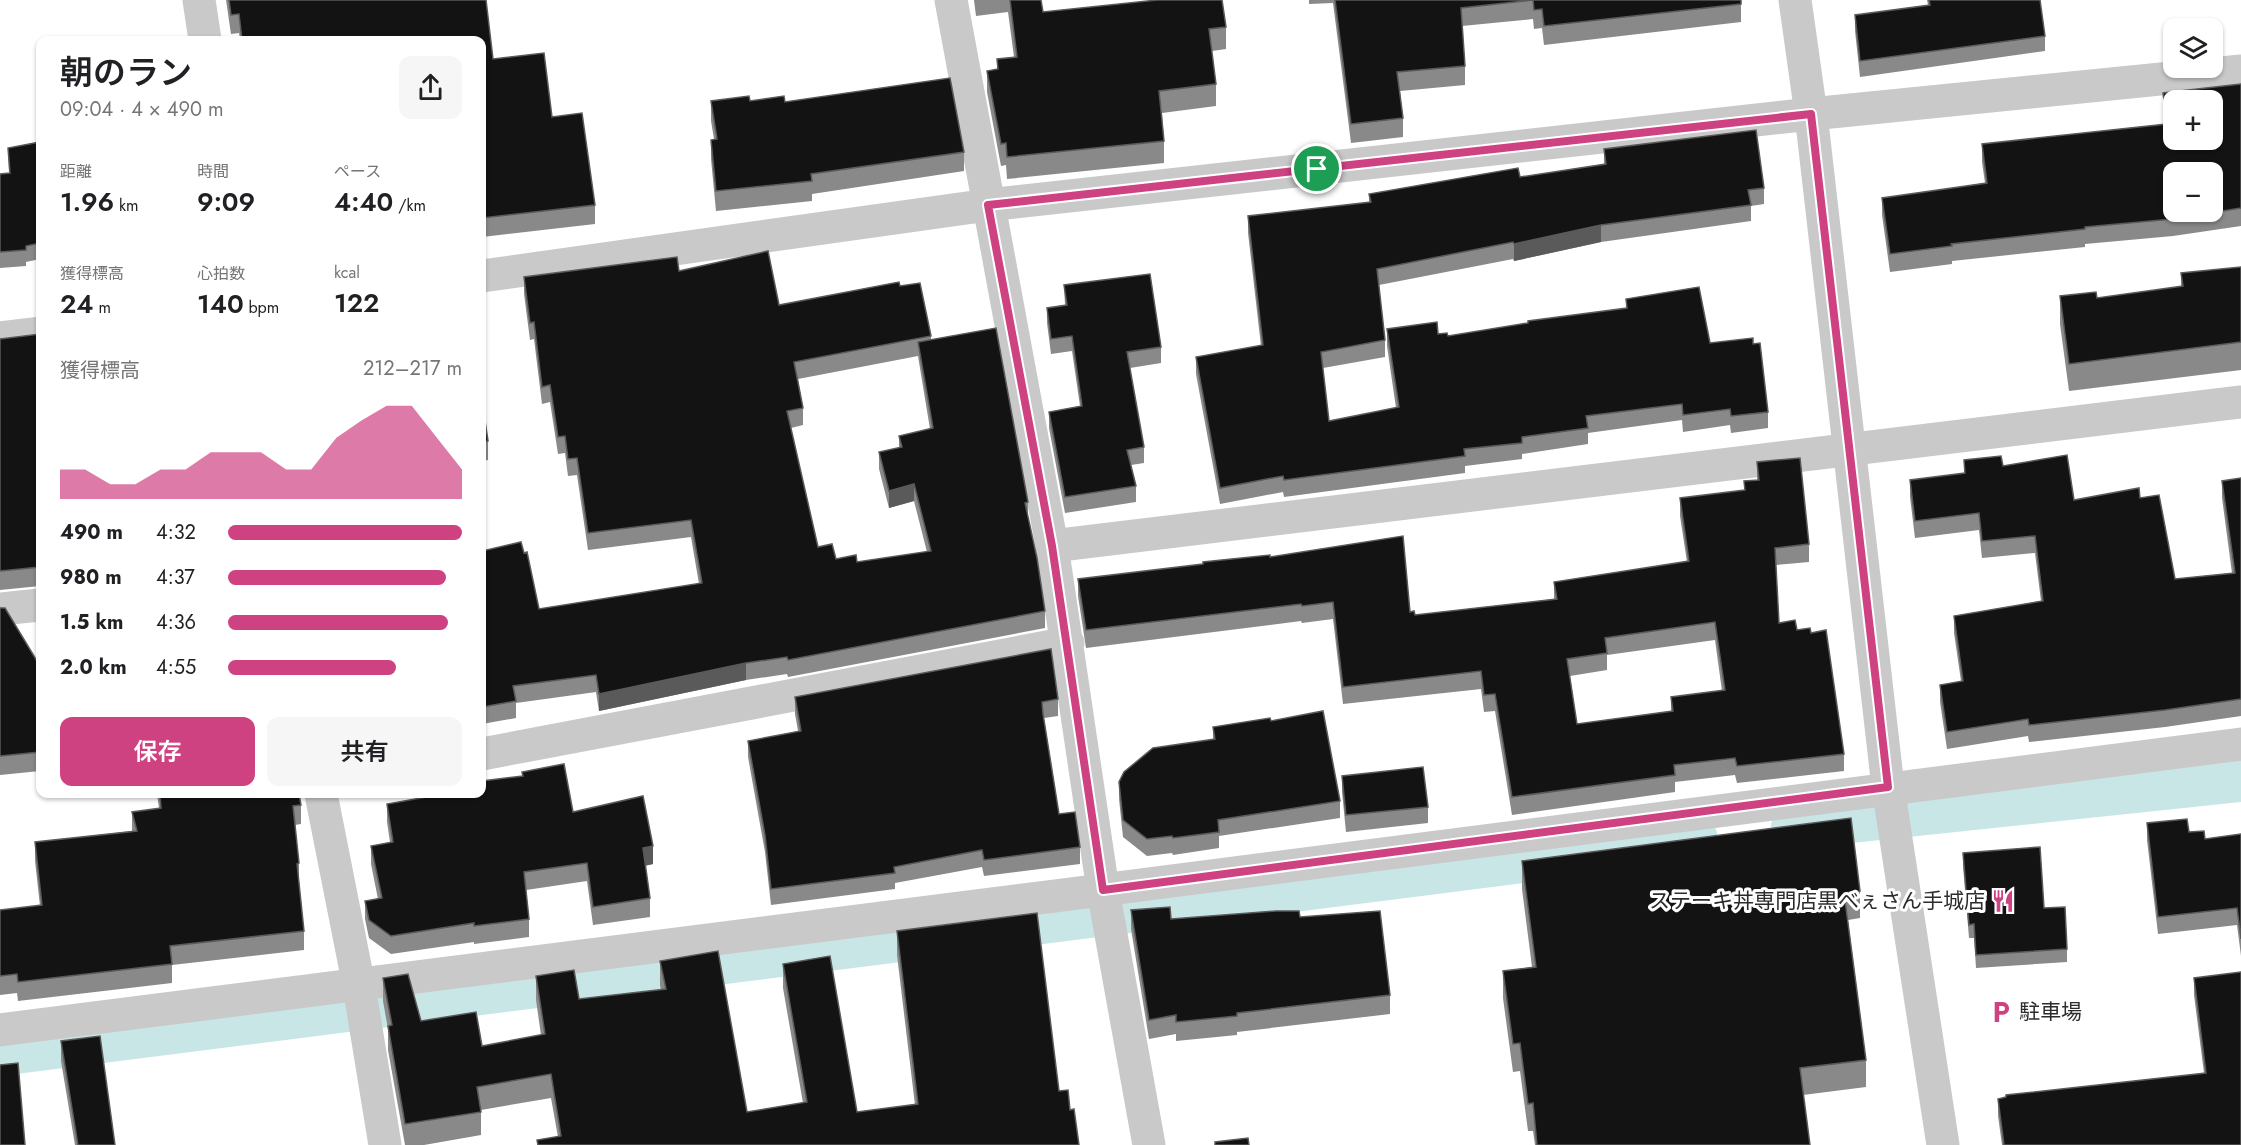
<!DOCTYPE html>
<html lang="ja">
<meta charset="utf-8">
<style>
body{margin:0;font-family:Jost,"Noto Sans JP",sans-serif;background:#f6f6f6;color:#202124;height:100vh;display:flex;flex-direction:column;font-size:22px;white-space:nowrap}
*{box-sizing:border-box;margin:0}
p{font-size:20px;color:#757577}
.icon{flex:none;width:33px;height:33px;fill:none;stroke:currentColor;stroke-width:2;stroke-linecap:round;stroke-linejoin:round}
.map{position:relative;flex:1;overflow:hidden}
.side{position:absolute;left:36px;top:36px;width:450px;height:762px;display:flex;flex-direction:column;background:#fff;border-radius:12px;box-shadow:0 2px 4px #0004}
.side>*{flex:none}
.fabs{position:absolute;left:2163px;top:18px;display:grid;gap:12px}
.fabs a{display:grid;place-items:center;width:60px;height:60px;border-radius:12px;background:#fff;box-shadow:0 2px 4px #0004;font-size:30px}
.pin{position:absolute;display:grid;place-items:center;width:51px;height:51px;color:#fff;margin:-26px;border:3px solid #fff;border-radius:50%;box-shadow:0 2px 6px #0007}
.round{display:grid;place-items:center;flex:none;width:63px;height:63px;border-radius:12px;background:#f6f6f6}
.summary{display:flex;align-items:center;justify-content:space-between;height:102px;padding:0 24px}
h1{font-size:33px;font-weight:600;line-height:45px}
.figures{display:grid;grid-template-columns:repeat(3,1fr);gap:9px;height:102px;padding:6px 24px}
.figures div{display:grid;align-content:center}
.figures b{font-size:26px;font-weight:600}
.figures small{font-size:16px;font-weight:400}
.figures p{font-size:16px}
.chart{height:168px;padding:12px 24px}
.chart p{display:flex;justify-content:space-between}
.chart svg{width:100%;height:108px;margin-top:6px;fill:#cf4282;opacity:.7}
.primary-button{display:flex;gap:12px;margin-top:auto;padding:12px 24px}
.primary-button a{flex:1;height:69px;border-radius:12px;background:#cf4282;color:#fff;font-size:24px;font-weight:600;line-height:69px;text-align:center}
.primary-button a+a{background:#f6f6f6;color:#202124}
ul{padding:0 24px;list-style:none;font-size:20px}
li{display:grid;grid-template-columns:96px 72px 1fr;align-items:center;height:45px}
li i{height:15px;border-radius:8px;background:#cf4282}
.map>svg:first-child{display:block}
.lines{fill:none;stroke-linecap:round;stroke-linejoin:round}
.canal{stroke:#c9e6e6;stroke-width:44}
.minor{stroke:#c9c9c9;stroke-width:33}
.wall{fill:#898989;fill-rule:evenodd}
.shaded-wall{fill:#5a5a5a}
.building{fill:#131313;stroke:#5a5a5a;stroke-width:1.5;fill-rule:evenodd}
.route-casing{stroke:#fff;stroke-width:12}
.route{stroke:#cf4282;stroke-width:8}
.labels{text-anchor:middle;stroke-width:6;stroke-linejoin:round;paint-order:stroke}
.poi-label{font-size:21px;fill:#2c2c2c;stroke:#fff;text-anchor:end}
</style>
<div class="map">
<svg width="2241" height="1145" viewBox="0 0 2241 1145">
<rect width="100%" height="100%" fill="#fff"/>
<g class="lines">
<!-- canal -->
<path class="canal" d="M1793 827 2241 780
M0 1054 1696 839"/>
<!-- minor -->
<path class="minor" d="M199 0 205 40
M951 0 1052 546 1103 890 1149 1145
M1795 0 1811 114 1888 787 1943 1145
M482 276 988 205 1811 114 2241 71
M0 338 40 333
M1052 546 2241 402
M0 609 40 605
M482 754 1068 643
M321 794 359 986 385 1145
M0 1030C748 940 1493 835 2241 744"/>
</g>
<!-- wall -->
<path class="wall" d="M226 0H486L493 59 552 117 595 205V224L482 237V40H240L239 33 231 34Z
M974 0H1041L1043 12 1226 27V49L1212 51 1216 84V106L1162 113 1164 141V163L1007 179 1006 165 1001 166 987 92V71L997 69V59L1014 57 1008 12 976 16Z
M1309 0H1741V22L1544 45 1542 28 1534 29 1533 19 1462 26 1465 66V85L1400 91 1403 118V137L1351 143 1333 3 1309 4Z
M1927 0H2040L2045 36V51L1860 77 1855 31V15L1928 5Z
M2241 84V226L2173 236 2085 244V247L1952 261V264L1890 272 1882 215V198L1985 183 1982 162V144L2165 124 2163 111V93Z
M711 101 785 102 964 152V171L812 194V201L716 211 711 159V140L714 139 711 121Z
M40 142V259L26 262V266L0 268V174L9 173 8 148Z
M1604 149 1764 188V204L1751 206V221L1601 242 1514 261 1513 259 1379 285 1385 340V357L1323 368 1329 421 1396 408 1387 346V329L1448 336 1626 308V299L1710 343 1768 412V428L1731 433 1730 425 1683 432 1682 420 1588 433V444L1522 454V459L1465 466V473L1284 497 1283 492 1220 504 1196 374V357L1261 346 1248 233V216L1369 203V194L1520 177 1604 164Z
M2241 267V370L2069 391 2060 324V296L2097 298 2181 287V273Z
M679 271 779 305 900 286 931 336V340L1028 502V518L1045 611V628L788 677 787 674 746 680 599 711 596 692 516 703V718L482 724V551L539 609 699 584 691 537 588 550 577 475 568 476 565 453 558 454 550 402 542 404 534 339 530 340 524 294V277ZM918 356 930 429 899 436V448L879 452V469L889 508 914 501 927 552 857 562 836 559 818 547 791 428 803 425V408L798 379Z
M1064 285 1161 347V363L1130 368 1144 447V463L1131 465 1136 486V502L1065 513 1049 428V412L1080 406 1072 351 1051 354 1047 323V308L1065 305Z
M40 334V586L0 590V339Z
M482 401 488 441V460L482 461Z
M1964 460 2003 466 2074 500 2140 498 2175 579 2232 573 2222 498V481L2241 478V716L2165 727 2029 742 2028 736 1947 749 1940 702V685L1961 681 1954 633V616L2041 601 2035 553 1982 558 1979 530 1915 538 1910 497V480L1964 473Z
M1757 462 1809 544V562L1776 565 1779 623 1797 630 1811 633 1844 754V771L1737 783 1735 775 1675 782V792L1512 815 1495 711 1484 712 1481 689 1343 704 1333 619 1302 623 1301 621 1086 648 1078 596V579L1270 557 1410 612 1415 615 1554 599V582L1687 562 1680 516V498L1744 490V481L1757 480ZM1715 640 1722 691 1671 697V711L1577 724 1570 676 1607 670V655Z
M0 608 40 666V771L0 775Z
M795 697 1058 699V716L1044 718 1059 814 1080 847V864L984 876 982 867 895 883V889L771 905 765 852 748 757V741L798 731 795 714Z
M1271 721 1340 801V818L1219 836V848L1173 855 1172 853 1147 856 1123 837 1119 799V782L1213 739V727Z
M522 772 573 812 653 864 645 866 650 898V917L593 925 587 881 526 890 529 919V937L474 944V942L391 954 369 938 365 919V901L378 899 371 864V846L390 842 387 822V804L431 796V794H482L522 776Z
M1342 776 1428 807V823L1346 832 1342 792Z
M157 794H299L301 805V824L295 825 299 863V881L304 931V950L172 965V983L18 1001 17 993 0 995V910L40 906 35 861V842L132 831V812L159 808Z
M2147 823 2189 832 2205 839 2241 834V956L2237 925 2158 934 2147 840Z
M1963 853 2044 908 2067 949V962L1976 968 1974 938H1969L1963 866Z
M1522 861 1860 891V918L1848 920 1866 1060V1087L1803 1095 1810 1145H1535L1533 1131H1528L1520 1071 1513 1072 1503 998V971L1532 967 1522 889Z
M1131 910 1171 919 1300 917 1390 995V1014L1237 1032V1035L1176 1041V1034L1149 1039 1131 929Z
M897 931 1059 1091 1070 1110 1079 1145H537V1140L558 1137 551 1098 481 1110V1135L424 1145H405L388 1050V1029L383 1001V978L421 1021 482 1046 541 1035 536 1000V976L579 999 661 990 660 985V961L747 1112 803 1103 783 988V964L857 1112 915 1105 897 955Z
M2194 978 2241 1145H2002L1998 1116V1099L2204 1073 2194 995Z
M61 1041 115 1145H75L61 1061Z"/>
<!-- shaded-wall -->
<path class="shaded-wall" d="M1601 225V242L1514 261V244Z
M914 484V501L889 508V491Z
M746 663V680L599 711V694Z
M653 846V864L643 866V848Z"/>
<!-- building -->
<path class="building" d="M229 0H486L493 59 544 53 552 117 582 113 595 205 482 218V40H242L239 14 231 15Z
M1010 0H1041L1043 12 1157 0H1222L1226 27 1209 29 1216 84 1159 91 1164 141 1007 157 1006 143 1001 144 987 71 998 69 997 59 1017 57Z
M1335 0H1741V4L1544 26 1542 9 1534 10 1533 0 1461 8 1465 66 1397 72 1403 118 1351 124Z
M1929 0H2040L2045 36 1860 61 1855 15 1930 5Z
M950 78 964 152 811 174 812 181 716 191 711 140 717 139 711 101 749 96 750 101 784 96 785 102Z
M2241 84V208L2173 219 2085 227V229L1951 244 1952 246 1890 254 1882 198 1987 183 1982 144 2167 124 2163 93ZM2174 100H2212V140H2174ZM2174 172H2212V212H2174Z
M1756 130 1764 188 1748 190 1751 205 1601 225 1514 244 1513 242 1377 269 1385 340 1321 352 1329 421 1399 407 1387 329 1437 322 1438 334 1447 333 1448 336 1528 323V321L1627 308 1626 299 1699 287 1710 343 1753 338V344L1760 343 1768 412 1731 416 1730 409 1683 415 1682 404 1586 416 1588 428 1522 437V443L1464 449 1465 456 1284 480 1283 476 1220 488 1196 357 1263 345 1248 216 1371 202 1369 194 1518 168 1520 177 1606 164 1604 149Z
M40 142V243L26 246V250L0 252V174L10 173 8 148Z
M768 251 779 305 899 282 900 286 920 283 931 336 794 362 803 408 787 411 818 547 832 544 836 559 856 555 857 562 931 551 914 484 889 491 879 452 902 447 899 436 933 428 918 342 996 328 1028 502 1025 503 1037 558 1045 611 788 660 787 657 746 663 599 694 596 675 513 686 516 701 482 707V551L521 542 524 553 527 552 539 609 702 583 691 520 588 533 577 458 568 459 565 436 558 437 550 385 542 387 534 322 530 323 524 277 677 257 679 271Z
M2241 267V342L2069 364 2060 296 2096 292 2097 298 2183 286 2181 273Z
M1150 274 1161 347 1127 352 1144 447 1127 450 1136 486 1065 497 1049 412 1082 406 1072 336 1051 339 1047 308 1067 305 1064 285Z
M40 334V567L0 571V339Z
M482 401 488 441 482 442Z
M2067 455 2074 500 2139 488 2140 498 2159 495 2175 579 2235 573 2222 481 2241 478V699L2165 710 2029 725 2028 719 1947 732 1940 685 1963 681 1954 616 2043 601 2035 536 1982 541 1979 513 1915 521 1910 480 1965 473 1964 460 2001 456 2003 466Z
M1800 458 1809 544 1775 548 1779 623 1795 620 1797 630 1810 628 1811 633 1826 630 1844 754 1737 766 1735 758 1674 765 1675 775 1512 797 1495 694 1484 695 1481 671 1343 687 1333 602 1302 606 1301 604 1086 630 1078 579 1203 564V562L1270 555V557L1403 536 1410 612 1414 611 1415 615 1557 599 1554 582 1689 561 1680 498 1745 490 1744 481 1759 480 1757 462ZM1715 622 1725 690 1671 697 1673 711 1577 724 1567 659 1607 653 1605 638Z
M0 608H5L40 666V752L0 756Z
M1051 649 1058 699 1042 702 1043 714 1059 814 1075 812 1080 847 984 860 982 850 894 867 895 873 771 889 765 835 748 741 801 731 795 697Z
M1323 711 1340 801 1218 820 1219 832 1173 838 1172 836 1147 839 1123 820 1119 782 1124 772 1153 748 1215 739 1213 727 1270 718 1271 721Z
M564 764 573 812 643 796 653 846 643 848 650 898 593 907 587 863 524 872 529 919 474 926V923L391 936 369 920 365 901 382 898 371 846 393 842 387 804 432 796V794H482V781L523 776 522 772Z
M1423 767 1428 807 1346 815 1342 776Z
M160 794H299L301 805 293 806 299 863 297 864 304 931 170 946 172 964 18 982 17 974 0 976V910L42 905 35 842 137 831 132 812 161 808Z
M1851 818 1860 891 1844 893 1866 1060 1800 1068 1810 1145H1537L1533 1103 1528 1104 1520 1043 1513 1044 1503 971 1536 967 1522 861Z
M2187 819 2189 832 2204 831 2205 839 2241 834V939L2237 908 2158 917 2147 823Z
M2040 847 2044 908 2065 907 2067 949 1976 955 1974 924 1969 925 1963 853Z
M1170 907 1171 919 1276 911H1299L1300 917 1380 911 1390 995 1237 1013V1016L1176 1022V1015L1149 1020 1131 910Z
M1037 913 1059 1091 1068 1090 1070 1110 1074 1109 1079 1145H538L537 1140 561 1136 551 1074 477 1087 481 1112 405 1124 388 1026 392 1025 383 978 408 974 421 1021 476 1012 482 1046 545 1034 536 976 574 970 579 999 666 989 660 961 718 951 747 1112 807 1102 783 964 830 956 857 1112 918 1104 897 931Z
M2241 972V1145H2004L1998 1099 2006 1097V1095L2206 1073 2194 978Z
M100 1036 115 1145H78L61 1041Z
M18 1063 25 1145H0V1065Z
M1248 1138 1249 1145H1215V1142Z"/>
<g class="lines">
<!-- route casing -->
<g class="route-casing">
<path id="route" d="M1811 114 1888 787 1103 890 1052 546 988 205Z"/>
</g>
<!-- route -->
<use href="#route" class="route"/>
</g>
<!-- icons -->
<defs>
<g id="restaurant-bare" transform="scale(1.8)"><path d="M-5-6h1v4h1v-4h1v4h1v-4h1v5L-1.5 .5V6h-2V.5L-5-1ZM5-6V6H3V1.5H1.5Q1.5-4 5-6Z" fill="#cf4282" stroke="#fff" stroke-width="2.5" paint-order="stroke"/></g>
<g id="parking-bare" transform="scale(1.8)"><path d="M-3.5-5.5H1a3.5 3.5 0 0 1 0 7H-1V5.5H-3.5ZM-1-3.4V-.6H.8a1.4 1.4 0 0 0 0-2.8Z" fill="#cf4282" stroke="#fff" stroke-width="2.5" paint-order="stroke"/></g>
</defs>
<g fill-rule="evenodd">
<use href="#restaurant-bare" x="2003" y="901"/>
<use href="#parking-bare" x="2001" y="1012"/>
</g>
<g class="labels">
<!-- poi labels -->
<g class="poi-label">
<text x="1985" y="908">ステーキ丼専門店黒べぇさん手城店</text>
<text x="2019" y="1019" text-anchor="start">駐車場</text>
</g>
</g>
</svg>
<div class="fabs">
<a><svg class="icon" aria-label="layers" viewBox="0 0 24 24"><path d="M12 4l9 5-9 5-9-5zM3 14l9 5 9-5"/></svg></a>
<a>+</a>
<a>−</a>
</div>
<div class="pin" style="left:1317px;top:169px;background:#1e9e55"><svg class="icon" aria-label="arrive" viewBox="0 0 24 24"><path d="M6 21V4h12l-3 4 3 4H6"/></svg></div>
<section class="side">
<div class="summary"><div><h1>朝のラン</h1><p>09:04 · 4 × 490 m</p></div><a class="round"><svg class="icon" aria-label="share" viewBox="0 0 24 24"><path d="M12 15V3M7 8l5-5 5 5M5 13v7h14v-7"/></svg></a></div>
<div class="figures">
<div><p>距離</p><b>1.96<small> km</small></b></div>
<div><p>時間</p><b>9:09</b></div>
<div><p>ペース</p><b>4:40<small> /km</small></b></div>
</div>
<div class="figures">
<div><p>獲得標高</p><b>24<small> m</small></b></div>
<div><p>心拍数</p><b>140<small> bpm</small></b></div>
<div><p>kcal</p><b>122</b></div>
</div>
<div class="chart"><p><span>獲得標高</span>212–217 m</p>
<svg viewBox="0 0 160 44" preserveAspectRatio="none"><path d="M0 44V32L10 32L20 38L30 38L40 32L50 32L60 25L70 25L80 25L90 32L100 32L110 19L120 12L130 6L140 6L150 19L160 32V44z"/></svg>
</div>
<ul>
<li><b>490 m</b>4:32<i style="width:100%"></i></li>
<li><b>980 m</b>4:37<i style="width:93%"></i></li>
<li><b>1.5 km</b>4:36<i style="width:94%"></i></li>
<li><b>2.0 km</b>4:55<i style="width:72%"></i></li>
</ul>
<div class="primary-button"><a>保存</a><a>共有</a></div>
</section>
</div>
